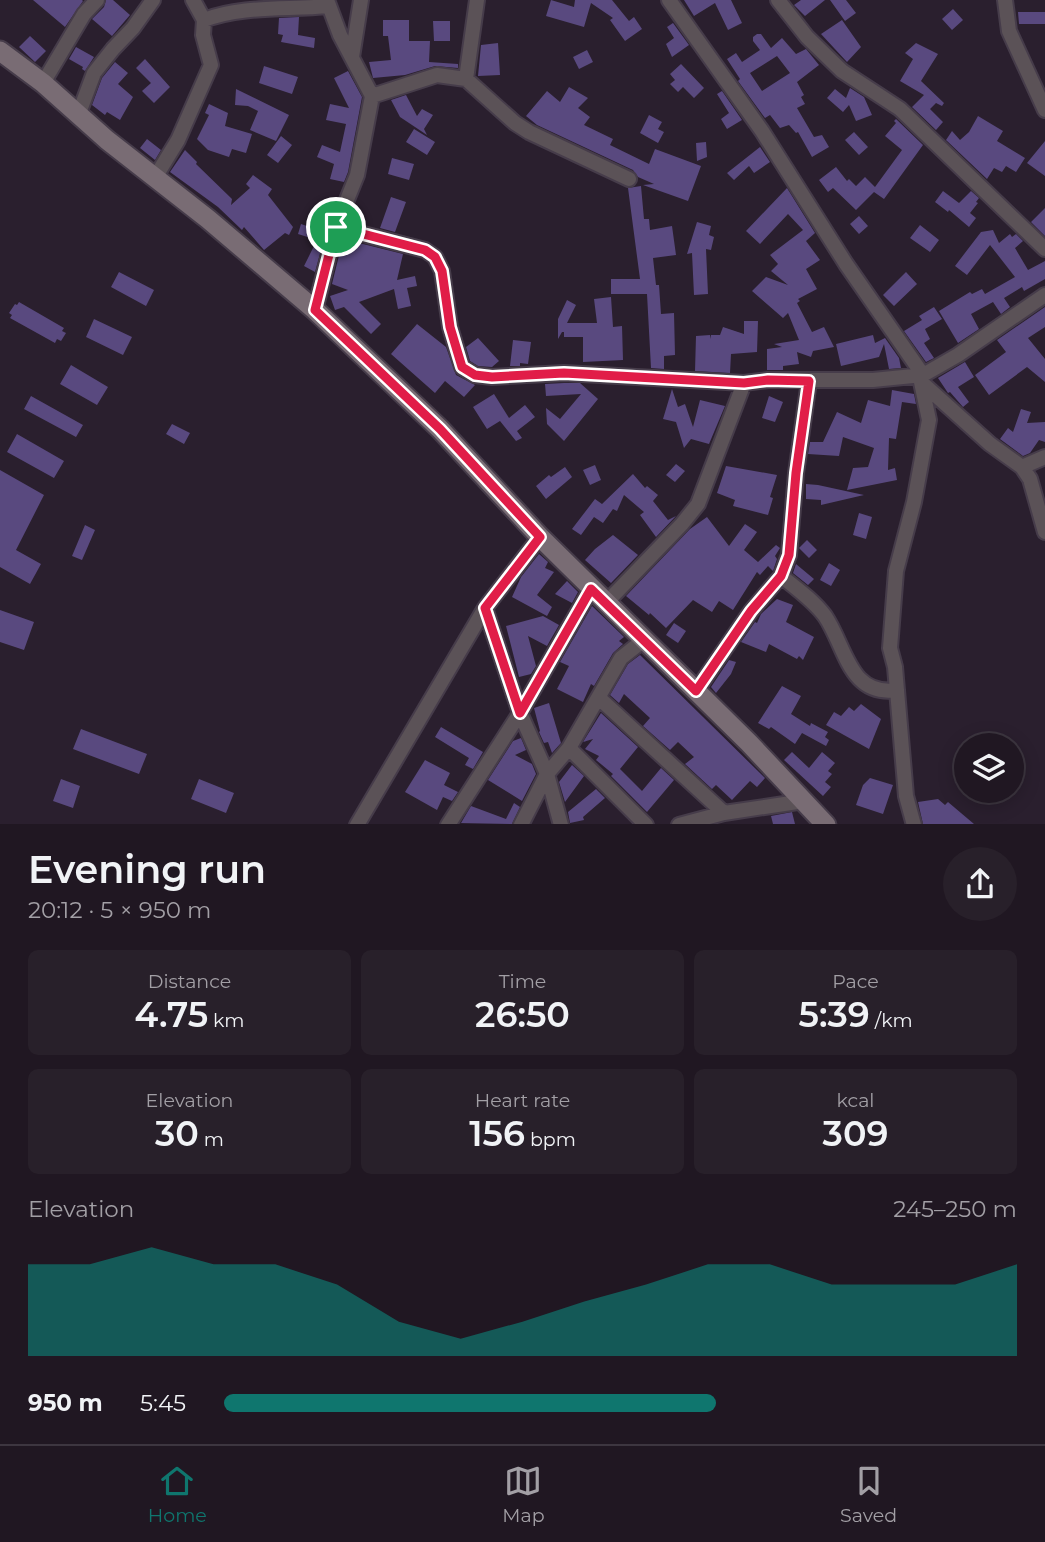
<!DOCTYPE html>
<meta charset="utf-8">
<style>
body{margin:0;font-family:Montserrat,sans-serif;background:#28202a;color:#f1f3f6;height:100vh;display:flex;flex-direction:column;font-size:26px;white-space:nowrap}
*{box-sizing:border-box;margin:0}
p{font-size:23px;color:#a29fa5}
.icon{flex:none;width:38px;height:38px;fill:none;stroke:currentColor;stroke-width:2;stroke-linecap:round;stroke-linejoin:round}
.map{position:relative;height:824px;overflow:hidden}
.details{display:flex;flex-direction:column;background:#201722;flex:1}
.details>*{flex:none}
.buttons{position:absolute;left:954px;top:733px;display:grid;gap:14px}
.buttons a{display:grid;place-items:center;width:70px;height:70px;border-radius:50%;background:#201722;box-shadow:0 4px 18px #0003,0 0 0 2px #3d3640;font-size:35px}
.pin{position:absolute;display:grid;place-items:center;width:60px;height:60px;color:#fff;margin:-30px;border:4px solid #fff;border-radius:50%;box-shadow:0 2px 7px #0007}
.round{display:grid;place-items:center;flex:none;width:74px;height:74px;border-radius:37px;background:#28202a}
.summary{display:flex;align-items:center;justify-content:space-between;height:119px;padding:0 28px}
h1{font-size:38px;font-weight:600;line-height:52px}
.metrics{display:grid;grid-template-columns:repeat(3,1fr);gap:10px;height:119px;padding:7px 28px}
.metrics div{display:grid;align-content:center;border-radius:10px;background:#28202a;text-align:center}
.metrics b{font-size:35px;font-weight:600}
.metrics small{font-size:19px;font-weight:400}
.metrics p{font-size:19px}
.chart{height:196px;padding:14px 28px}
.chart p{display:flex;justify-content:space-between}
.chart svg{width:100%;height:126px;margin-top:7px;fill:#0f766e;opacity:.7}
ul{padding:0 28px;list-style:none;font-size:23px}
li{display:grid;grid-template-columns:112px 84px 1fr;align-items:center;height:52px}
li i{height:18px;border-radius:9px;background:#0f766e}
.tabs{display:flex;justify-content:space-around;align-items:center;height:98px;border-top:2px solid #3d3640;background:#201722;font-size:19px;color:#a29fa5}
.tabs a{display:grid;justify-items:center;gap:4px}
.tabs .current{color:#0f766e}
.map>svg:first-child{display:block}
.building{fill:#59497f;fill-rule:evenodd}
.lines{fill:none;stroke-linecap:round;stroke-linejoin:round}
.street-casing{stroke:#463c4a;stroke-width:18}
.secondary-casing{stroke:#463c4a;stroke-width:23}
.street{stroke:#5b5257;stroke-width:14}
.secondary{stroke:#796c74;stroke-width:19}
.route-casing{stroke:#fff;stroke-width:14}
.route{stroke:#e11d48;stroke-width:9}
</style>
<div class="map">
<svg width="1045" height="825" viewBox="0 0 1045 825">
<rect width="100%" height="100%" fill="#2a1f2e"/>
<!-- building -->
<path class="building" d="M33 0H82L83 1 65 27Z
M106 0H113L130 15 112 36 92 19 104 7Z
M551 0 574 7 575 0H612L629 21 634 17 642 29 625 41 610 20 613 18 591 3 584 27 546 16Z
M684 0H731L742 23 728 30 715 3 694 16Z
M801 0H825L805 16 794 5Z
M830 0H846L856 13 845 21Z
M953 9 963 20 952 30 942 19Z
M1018 12H1045V24H1019Z
M299 17 298 35 315 38 314 48 281 42 283 35 278 34 279 18Z
M383 20H409V41H430L429 62 458 64V68L435 66 405 75 373 78 369 62 391 60 388 36H383Z
M842 20 861 47 847 62 821 34Z
M433 21H450V41H434Z
M673 23 689 45 672 57 666 44 674 38 667 27Z
M757 34H761L771 48 782 38 796 54 806 49 819 65 797 82 804 95 801 97 805 104 797 108 814 137 822 135 829 147 812 157 798 132 796 133 789 125 780 128 770 115 765 118 738 81 740 79 727 59 736 53 742 62 760 50 753 41V37ZM777 56 790 73 762 91 750 73Z
M30 36 46 51 35 62 19 47Z
M498 43 500 75 478 76 481 45Z
M916 43 938 54 921 81 944 103 942 106 936 103 930 109 943 122 936 130 912 107 924 95 900 81 913 59 905 53Z
M76 47 94 57 85 71 82 69 83 67 69 59Z
M587 50 593 62 579 69 573 57Z
M145 59 170 87 154 103 142 91 151 83 136 68Z
M115 62 128 73 118 84 133 97 120 120 107 112 105 115 92 105 102 78Z
M681 64 704 88 694 98 683 87 678 92 670 84 675 80 670 74Z
M264 66 298 77 292 94 259 83Z
M348 71 362 97 348 172 344 182 330 179 334 164 317 157 322 145 340 152 346 124 326 120 330 104 349 108 334 78Z
M569 87 588 98 578 108 590 117 584 125 613 139 610 145 649 164 655 149 701 166 688 201 643 185 654 184 638 177 633 170 537 125 526 116 547 91 560 102Z
M850 88 864 97 872 115 856 121 849 105 843 112 827 98 835 89 846 98Z
M236 89 289 115 276 141 250 130 258 111 248 106 235 105Z
M722 91 742 120 727 129 721 119 729 113 717 94Z
M406 95 417 116 422 109 433 115 424 129 427 135 400 117 391 100Z
M209 104 228 113 225 126 252 134 246 153 232 149 229 157 208 150 197 139 209 115 205 113Z
M649 115 662 122 658 129 664 132 658 143 640 133Z
M978 116 1003 131 997 141 1025 158 1016 172 1006 166 1002 172 994 168 987 179 946 140 952 131 960 140 969 132Z
M896 119 923 145 884 199 874 192 856 210 833 188 828 192 819 180 836 167 847 181 849 179 856 186 865 177 875 187 902 150 885 136 896 123 894 121Z
M414 129 435 142 427 155 406 142Z
M854 132 868 147 859 155 845 140Z
M281 136 292 145 278 163 267 155Z
M147 139 161 150 155 160 140 148Z
M1045 141V176L1027 163Z
M706 142 707 157 697 161 696 143Z
M760 147 770 162 754 173 749 166 734 180 727 173Z
M185 150 197 162 196 164 232 199 231 205 250 188 246 184 253 175 272 189 268 195 293 227 289 235 285 233 264 250 244 227 242 230 218 207 170 172Z
M392 158 414 164 409 180 388 174Z
M641 186 644 219H649L650 230 672 226 676 255 653 258 656 285H659L661 314 674 313 675 355 664 356V369L651 368 647 294H611V279H640L628 188Z
M787 188 815 233 806 241 820 260 806 269 817 289 798 299 800 301 797 303 812 332 824 327 834 347 813 351 811 357 797 352 799 364 783 366V370H767V349L782 347 774 344 799 340 788 313 783 318 752 291 766 277 788 285 771 271 778 264 770 255 803 230 788 214 760 244 746 231Z
M943 191 959 203 971 191 979 198 976 202 978 203 970 213 976 218 969 227 949 210 948 212 935 202Z
M391 197 406 202 395 232 380 228Z
M1045 208V236L1031 222Z
M315 212 330 217 315 272 304 266 317 240 298 234 301 224 310 227Z
M859 216 868 226 859 234 850 224Z
M697 222 711 226 709 235 714 237 711 250 706 249 708 294 694 295 692 253 687 254Z
M920 225 939 240 930 252 910 238Z
M993 230 999 243 1010 234 1012 237 1016 234 1023 241 1015 248 1028 270 1045 261V279L1024 291 1022 287 1004 298 1010 307 1001 314 993 302 971 314 979 329 958 343 939 311 970 292 972 294 982 289 985 294 1015 277 990 245 967 275 955 266 981 232Z
M343 239 403 254 397 280 415 276 417 286 407 288 411 306 398 309 394 289 359 302 381 324 371 334 344 307 335 310 330 296 348 290 332 284Z
M119 272 154 290 146 306 111 287Z
M906 272 917 284 894 306 883 295Z
M611 297 613 327 622 326 623 360 583 362V337H564V332H562L558 339V319L567 300 576 305 567 323H597L594 299Z
M19 302 64 328 62 331 66 333 61 341 57 339 55 343 10 318 12 315 9 313 15 304 17 305Z
M934 307 942 319 925 329 930 339 924 343 934 358 926 362 904 331 922 320 919 316Z
M1045 307V327L1028 338 1045 359V382L1027 367 989 395 975 375 1006 352 997 340Z
M94 319 132 337 123 355 86 337Z
M744 321H758L757 352 731 354 730 373 695 371 696 336 710 335V339L711 335H720L723 327 744 334Z
M417 324 446 347 456 375 475 385 464 397 445 381 435 393 391 354Z
M873 335 875 343 885 338 899 358 901 368 889 369 884 344 879 357 841 366 836 344Z
M478 338 499 361 492 367 478 366 470 361 466 347Z
M513 340 531 342 528 364 520 363V366H510Z
M965 362 974 377 958 387 969 402 963 407 950 392 948 393 938 378Z
M71 365 108 387 97 405 60 384Z
M564 383H580L598 399 564 441 547 424 546 408 560 419 581 394 546 396 545 384Z
M672 389 678 407 685 404 693 427 700 400 725 406 709 444 691 439 684 448 676 422 663 419Z
M892 390 914 394 916 404 902 402 896 439 889 438 888 470 895 468 897 480 847 490 853 468 868 467 874 448 843 437 839 456 808 454 810 442H823L837 412 861 423 868 400 890 406Z
M494 394 509 418 525 405 535 417 517 431 522 438 516 441 500 421 487 429 473 407Z
M31 396 83 425 76 437 24 409Z
M769 396 783 402 775 422 762 418Z
M1021 409 1031 412 1027 423 1045 422V442L1039 440 1030 453 1023 456 1000 439 1008 428 1013 432Z
M172 424 190 433 184 444 166 434Z
M17 434 64 461 54 478 7 452Z
M676 464 685 471 675 482 666 475Z
M595 465 601 480 590 485 583 470Z
M726 466 777 475 770 497 773 498 768 515 733 506 735 500 717 493Z
M565 467 572 477 546 499 536 486 549 475 551 477Z
M0 470 44 495 16 550 41 564 30 584 0 567Z
M633 474 645 488 647 486 658 495 653 501 668 520 676 516 656 537 640 515 644 512 624 495 617 511 613 509 603 523 594 517 581 535 572 529 595 499 602 504Z
M806 484 818 485 864 495 821 505V500L806 499Z
M859 513 872 517 866 539 853 535Z
M707 517 729 546 745 524 757 532 744 550 758 562 776 545 780 548 775 556 777 559 773 571 768 566 760 575 757 572 733 610 719 601 712 612 693 600 666 628 650 613 649 615 626 596 690 529Z
M85 525 95 530 82 560 72 556Z
M613 535 638 555 611 583 585 560 595 549Z
M807 540 817 550 809 558 799 548Z
M539 554 548 562 545 568 554 572 537 595 552 607 547 616 512 597 521 577Z
M829 563 840 570 831 586 820 580Z
M796 564 814 579 808 585 793 573Z
M567 581 578 592 572 603 555 594Z
M777 599 793 605 786 622 814 637 803 660 799 656 797 659 769 644 766 652 741 642 755 622 757 623 761 614Z
M592 606 624 637 619 641 623 644 613 653 594 686 591 684 583 702 557 689 569 666 560 662Z
M0 610 34 622 24 650 0 642Z
M543 616 559 625 547 646 528 636 536 666 531 674 519 677 506 626Z
M674 623 686 631 678 643 666 635Z
M640 655 765 778 757 787 750 781 732 800 716 785 712 789 685 764 694 757 678 742 670 750 643 726 650 718 624 694 619 703 610 695 628 664Z
M729 660 736 662 731 674 716 693 711 687Z
M782 686 801 696 791 714 810 726 811 723 828 732 825 737 829 740 826 746 802 733 795 744 771 727 769 729 758 723Z
M549 703 561 743 552 753 548 742 544 743 539 732 540 731 534 708Z
M861 704 881 719 869 749 826 725 834 712 841 716 849 707 854 711Z
M601 713 638 747 620 769 642 791 661 768 674 780 647 812 611 776 613 774 596 760 599 756 585 749 593 739 583 742Z
M441 727 483 752 473 769 465 765 469 758 435 737Z
M81 729 147 754 139 774 73 749Z
M521 738 526 750 515 755 532 764 536 774 522 801 488 780 513 741Z
M792 752 809 768 822 752 835 763 828 771 832 774 825 782 831 787 823 796 784 760Z
M425 760 450 773 444 785 458 792 452 801 443 797 437 810 405 792Z
M572 765 584 776 565 802 559 782Z
M870 778 893 785 883 814 856 805 863 785Z
M61 779 80 786 73 808 53 801Z
M199 779 234 793 226 813 191 799Z
M596 789 605 798 583 817 584 820 570 823 568 812Z
M938 799 945 805 948 802 974 824H923L918 802Z
M514 803 520 807 512 824 461 823 471 806 506 819Z
M792 812 795 824H773L771 816Z"/>
<g class="lines">
<!-- street casing -->
<g class="street-casing">
<path id="street" d="M669 0 762 131 846 264 923 375 958 355 1045 295
M778 0 807 37 842 71 900 109 1045 249
M1005 0 1009 31 1045 110
M204 20C242 5 288 10 328 6
M352 57 361 0
M466 79 477 0
M43 83 84 14 97 0
M372 96 437 75 466 79 515 123 529 132 629 179
M79 113 94 73 113 49 133 28 153 0
M156 176 178 140 211 65 203 35 204 20 193 0
M336 227 425 250 435 257 442 271 450 327 462 367 475 375 492 377 564 373 744 383 768 380H873L923 375 921 382 990 444 1022 467 1030 479 1045 532
M315 310 336 227 357 175 372 96 340 35 327 0
M1022 467 1045 457
M781 576C796 588 813 600 825 616 846 647 849 697 897 690
M606 603 682 524 698 504 744 383
M485 608 520 713 547 774 561 825
M696 691 751 611 781 576 789 555 796 473 809 381
M599 698 724 813
M569 748 646 825
M357 825 485 608 540 537
M448 825 520 713 591 589
M521 825 547 774 569 748 621 658 645 639
M679 825 724 813 804 801
M914 825 906 796 895 667 890 648 896 571 914 502 929 420 921 382"/>
</g>
<!-- secondary casing -->
<g class="secondary-casing">
<path id="secondary" d="M0 51 43 83 107 140 208 219 315 310 440 429 540 537 749 743 826 825"/>
</g>
<!-- street -->
<use href="#street" class="street"/>
<!-- secondary -->
<use href="#secondary" class="secondary"/>
</g>
<g class="lines">
<!-- route casing -->
<g class="route-casing">
<path id="route" d="M336 227 425 250 435 257 442 271 450 327 462 367 475 375 492 377 564 373 744 383 768 380 809 381 796 473 789 555 781 576 751 611 696 691 591 589 520 713 485 608 540 537 440 429 315 310Z"/>
</g>
<!-- route -->
<use href="#route" class="route"/>
</g>
</svg>
<div class="buttons">
<a><svg class="icon" aria-label="layers" viewBox="0 0 24 24"><path d="M12 4l9 5-9 5-9-5zM3 14l9 5 9-5"/></svg></a>
</div>
<div class="pin" style="left:336px;top:227px;background:#1e9e55"><svg class="icon" aria-label="arrive" viewBox="0 0 24 24"><path d="M6 21V4h12l-3 4 3 4H6"/></svg></div>
</div>
<section class="details">
<div class="summary"><div><h1>Evening run</h1><p>20:12 · 5 × 950 m</p></div><a class="round"><svg class="icon" aria-label="share" viewBox="0 0 24 24"><path d="M12 15V3M7 8l5-5 5 5M5 13v7h14v-7"/></svg></a></div>
<div class="metrics">
<div><p>Distance</p><b>4.75<small> km</small></b></div>
<div><p>Time</p><b>26:50</b></div>
<div><p>Pace</p><b>5:39<small> /km</small></b></div>
</div>
<div class="metrics">
<div><p>Elevation</p><b>30<small> m</small></b></div>
<div><p>Heart rate</p><b>156<small> bpm</small></b></div>
<div><p>kcal</p><b>309</b></div>
</div>
<div class="chart"><p><span>Elevation</span>245–250 m</p>
<svg viewBox="0 0 160 44" preserveAspectRatio="none"><path d="M0 44V12L10 12L20 6L30 12L40 12L50 19L60 32L70 38L80 32L90 25L100 19L110 12L120 12L130 19L140 19L150 19L160 12V44z"/></svg>
</div>
<ul>
<li><b>950 m</b>5:45<i style="width:62%"></i></li>
</ul>
</section>
<nav class="tabs">
<a class="current"><svg class="icon" aria-label="home" viewBox="0 0 24 24"><path d="M3 11l9-7 9 7M6 9v11h12V9"/></svg>Home</a>
<a><svg class="icon" aria-label="map" viewBox="0 0 24 24"><path d="M3 6l6-2 6 2 6-2v14l-6 2-6-2-6 2zM9 4v14M15 6v14"/></svg>Map</a>
<a><svg class="icon" aria-label="saved" viewBox="0 0 24 24"><path d="M7 4h10v16l-5-4-5 4z"/></svg>Saved</a>
</nav>
